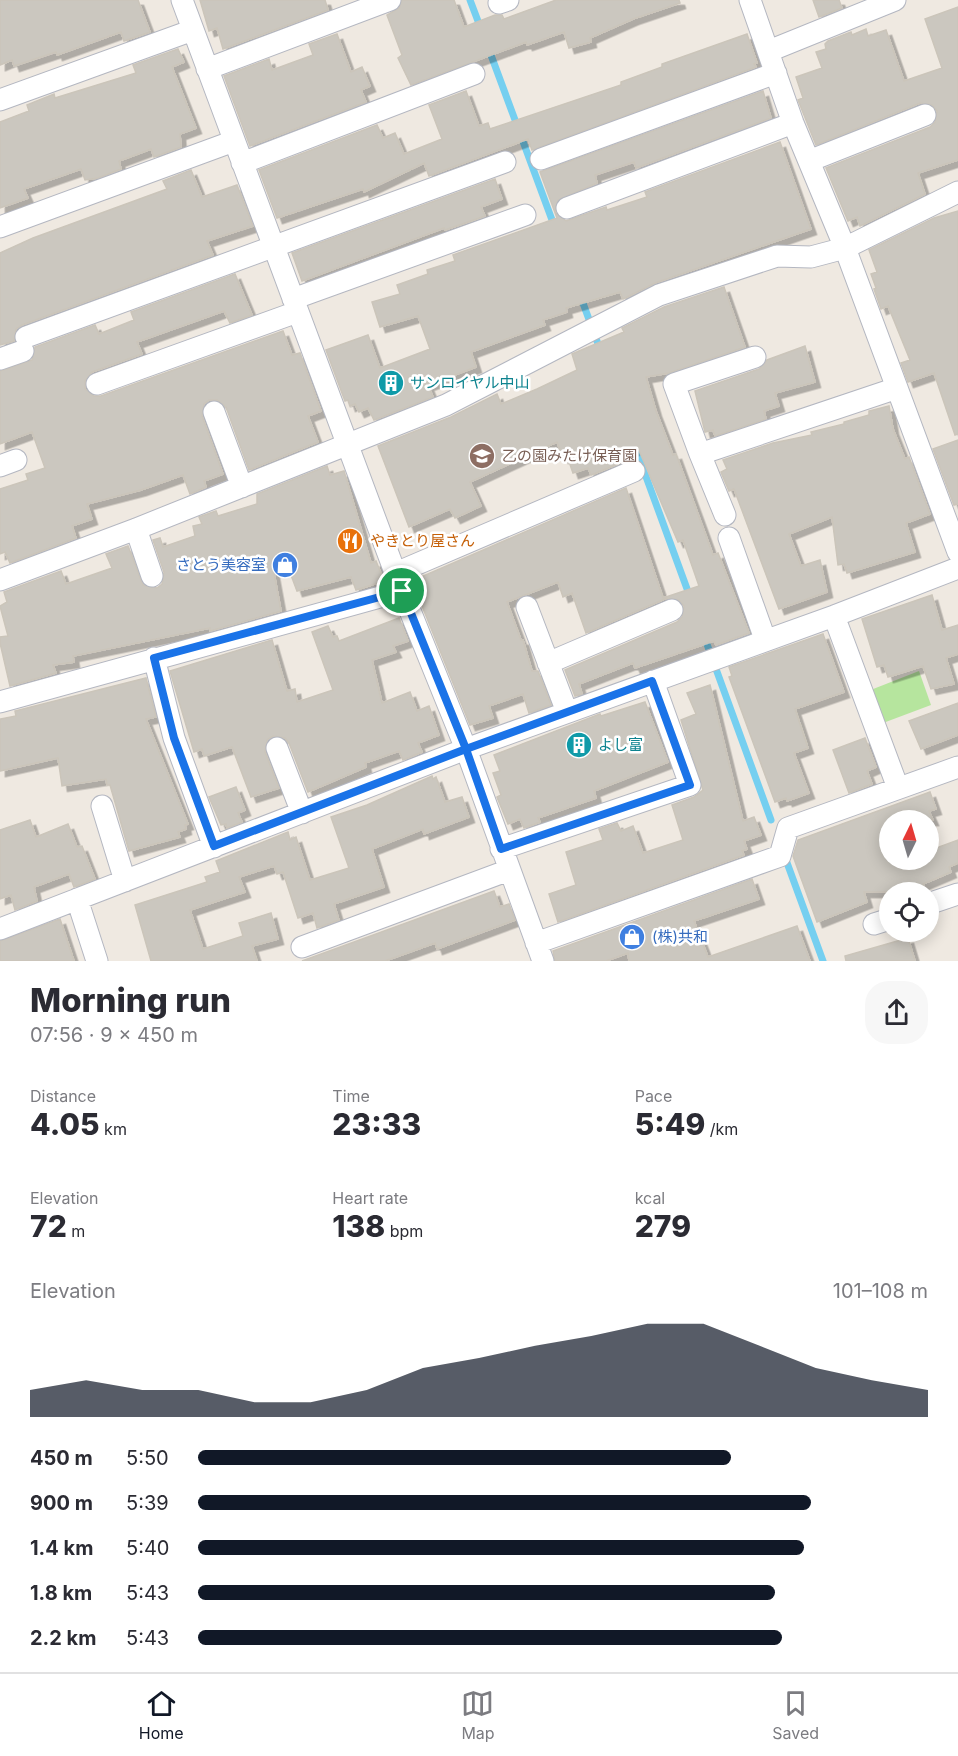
<!DOCTYPE html>
<meta charset="utf-8">
<style>
body{margin:0;font-family:Inter,"Noto Sans JP",sans-serif;background:#f7f7f7;color:#2b2b33;height:100vh;display:flex;flex-direction:column;font-size:22px;white-space:nowrap}
*{box-sizing:border-box;margin:0}
p{font-size:20px;color:#7c7c81}
.icon{flex:none;width:33px;height:33px;fill:none;stroke:currentColor;stroke-width:2;stroke-linecap:round;stroke-linejoin:round}
.map{position:relative;height:961px;overflow:hidden}
.panel{display:flex;flex-direction:column;background:#fff;flex:1}
.panel>*{flex:none}
.needle{width:39px;rotate:5deg}
.controls{position:absolute;left:879px;top:810px;display:grid;gap:12px}
.controls a{display:grid;place-items:center;width:60px;height:60px;border-radius:50%;background:#fff;box-shadow:0 3px 15px #0003;font-size:30px}
.pin{position:absolute;display:grid;place-items:center;width:51px;height:51px;color:#fff;margin:-26px;border:3px solid #fff;border-radius:50%;box-shadow:0 2px 6px #0007}
.round{display:grid;place-items:center;flex:none;width:63px;height:63px;border-radius:24px;background:#f7f7f7}
.overview{display:flex;align-items:center;justify-content:space-between;height:102px;padding:0 30px}
h1{font-size:33px;font-weight:800;line-height:45px}
.metrics{display:grid;grid-template-columns:repeat(3,1fr);gap:9px;height:102px;padding:6px 30px}
.metrics div{display:grid;align-content:center}
.metrics b{font-size:30px;font-weight:800}
.metrics small{font-size:16px;font-weight:400}
.metrics p{font-size:16px}
.chart{height:168px;padding:12px 30px}
.chart p{display:flex;justify-content:space-between}
.chart svg{width:100%;height:108px;margin-top:6px;fill:#111827;opacity:.7}
ul{padding:0 30px;list-style:none;font-size:20px}
li{display:grid;grid-template-columns:96px 72px 1fr;align-items:center;height:45px}
li i{height:15px;border-radius:8px;background:#111827}
.tab-bar{display:flex;justify-content:space-around;align-items:center;height:84px;border-top:2px solid #e1e1e2;background:#fff;font-size:16px;color:#7c7c81}
.tab-bar a{display:grid;justify-items:center;gap:3px}
.tab-bar .current{color:#111827}
.map>svg:first-child{display:block}
.green{fill:#b6e59e}
.lines{fill:none;stroke-linecap:round;stroke-linejoin:round}
.stream{stroke:#75cff0;stroke-width:7}
.building{fill:#cbc7bf;stroke:#cbc5ba;stroke-width:1.5;filter:url(#shadow)}
.street-casing{stroke:#b4b7c1;stroke-width:23}
.street{stroke:#fff;stroke-width:21}
.route-casing{stroke:#fff;stroke-width:12}
.route{stroke:#1a73e8;stroke-width:8}
.labels{text-anchor:middle;stroke-width:5;stroke-linejoin:round;paint-order:stroke}
.culture-label{font-size:15px;fill:#0d838f;stroke:#fff;text-anchor:start}
.education-label{font-size:15px;fill:#785e54;stroke:#fff;text-anchor:start}
.food-label{font-size:15px;fill:#c56008;stroke:#fff;text-anchor:start}
.shop-label{font-size:15px;fill:#366cbe;stroke:#fff;text-anchor:end}
</style>
<div class="map">
<svg width="958" height="961" viewBox="0 0 958 961">
<defs>
<filter id="shadow"><feDropShadow dx="5.5" dy="5.5" stdDeviation="0" flood-color="#0004"/></filter>
</defs>
<rect width="100%" height="100%" fill="#efe9e1"/>
<!-- green -->
<path class="green" d="M919 671 931 705 875 726 863 693Z"/>
<g class="lines">
<!-- stream -->
<path class="stream" d="M470 0 481 29
M488 47 555 228
M580 295 601 352
M633 441 690 597
M704 636 771 820
M786 860 823 961"/>
</g>
<!-- building -->
<path class="building" d="M0 0H138L150 32 124 41 121 32 57 55 56 52 14 66 12 60 0 65Z
M200 0H325L328 10 223 49 217 28 209 31Z
M402 0H454L464 27 495 15H502L504 19 556 0H679L680 3 633 19 590 38 591 42 569 48 564 32 527 45 526 42 411 85 398 58 402 55 387 15 399 8Z
M813 0H839L842 8 819 17Z
M958 7V160L918 173 925 194 860 226 857 217 848 221 826 168 930 127 935 122 937 111 932 105 920 103 816 145 798 100 803 98 796 77 822 68 816 52 826 49 825 44 828 41 851 32 852 35 866 29 868 36 886 30 904 81 942 68 925 19Z
M337 34 351 72 362 67 370 86 361 90 366 102 250 146 224 76 269 59 272 70 313 55 309 44Z
M747 34 757 63 754 64 756 67 532 150 528 139 429 176 424 163 364 192 363 189 277 218 259 170 377 125 383 138 395 133 404 154 442 139 429 105 466 91 479 126 488 123 490 129 621 85V82L662 67V64Z
M178 49 184 62 172 67 196 128 180 134 181 147 154 157 151 149 119 161 121 169 98 178 85 180 81 169 24 189 28 198 0 208V122L29 111 27 105 54 94 55 98 136 73 133 65Z
M763 91 771 118 636 168 634 162 595 175 597 183 558 200 555 212 566 221 606 207 607 210 647 197 645 192 780 142 811 229 655 283 623 299 620 292 566 308 567 312 543 320 545 325 471 352 476 367 428 385 433 397 374 420 368 408 359 412 355 404 350 406 348 400 345 401 326 350 368 335 380 368 430 349 418 316 380 327 372 302 400 294 397 285 428 274 427 270 455 261 453 255 557 218 540 172Z
M191 170 202 197 237 185 253 226 207 241 213 255 22 325 16 329 14 341 0 345V253L33 238 167 189 163 181Z
M495 179 502 199 481 207 485 216 445 230 444 228 302 281 292 253Z
M958 211V434L955 435 934 373 908 382 901 363 910 360 888 306 881 309 874 289 876 288 871 274 877 272 869 250 934 218Z
M235 274 252 315 230 323 224 311 137 342 142 354 92 372 85 381V389L94 396H101L283 331 292 355 300 353 321 411 308 416 318 442 249 470 226 407 217 400H209L204 404 202 416 223 474 204 481 206 487 190 494 183 475 141 490 87 504 92 519 72 526 76 538 10 563 5 552 0 554V489L28 480 26 474 45 468 32 432 0 444V371L32 360 35 347 95 325 99 334 134 320 131 312Z
M724 287 745 347 669 373 646 377 656 411 673 455 676 454 713 555 718 553 749 633 716 645 714 641 635 668 633 663 579 684 582 694 575 696 565 670 677 622 682 617 684 606 679 600 667 598 586 633 572 593 563 597 558 582 507 602 521 640H523L532 671H538L551 705 529 713 523 694 489 706 493 718 470 725 412 581 626 488 663 598 699 586 683 540 678 542 638 448 616 457 618 464 591 475 588 468 573 473 567 456 563 458 557 442 470 482 481 506 455 518 450 509 409 527 378 446 451 417 497 394 501 404 537 389 577 370 572 354 624 332 622 328 664 307Z
M805 346 815 382 775 393 779 406 764 411 766 419 715 436 713 430 705 432 695 391 759 369 767 360Z
M889 406 893 429 905 459 909 457 930 514 906 523 915 552 847 573 844 564 838 565 832 517 789 534 801 566 820 560 827 592 779 609 734 489 729 491 721 472 727 469 723 460 773 443 812 435 811 432 844 424V422L869 415V411Z
M958 440V504L954 505 933 449Z
M327 466 330 475 344 471 371 563 376 561 384 581 356 590 351 577 297 591 285 559 272 562 281 611 210 631V628L73 656 74 662 53 665 56 673 10 686 0 643V637L8 636 0 606 7 602 4 592 61 571 66 584 112 568 106 554 128 546 143 585 157 588 162 584 164 572 153 540 160 538 163 547 195 536 193 526 202 524 199 517 216 511 218 516 257 504V494Z
M932 595 942 630 958 625V654L946 658 954 684 931 689 923 666 888 677 884 665 877 667 862 619Z
M399 618 408 641 393 646 396 652 372 660 382 703 410 692 417 711 429 706 439 735 418 743 422 752 403 760 399 751 365 763 366 767 308 792 289 743 285 738 273 736 267 740 265 752 279 788 251 797 232 747 204 756 202 749 194 752 170 671 272 640 287 691 295 689 297 702 333 690 312 632 328 626 333 637 337 636 339 641Z
M823 634 844 692 795 709 808 748 794 753 809 793 787 801 786 798 775 802 729 677 732 676 729 667Z
M146 678 156 717 146 719 188 824 185 825 186 829 178 832 180 837 129 851 110 785H107L106 779 62 786 58 758 0 771V719L16 716 15 711Z
M710 685 743 821 754 817 761 835 744 841 747 849 742 851 744 855 558 922 549 894 576 885 566 852 603 840 599 829 617 823 621 831 633 826 643 853 683 840 672 805 694 797 703 790 681 720 696 714 687 693Z
M645 702 668 762 594 791 596 798 538 818 540 822 524 828 520 819 508 824 497 797 501 795 493 773 500 771 494 755 600 714 601 716Z
M958 703V735L921 749 909 721Z
M865 738 876 767 867 771 872 784 849 793 833 750Z
M432 776 433 779 436 777 445 802 462 797 469 817 424 834 423 829 372 849 384 887 334 904 339 920 317 928 313 913 298 918 283 872 277 874 274 866 239 877 245 892 190 910 203 949 243 936 239 923 271 913 278 939 252 946 257 961H151L135 905 207 882 205 877 220 872 216 861 288 832 290 840 296 837 310 880 349 868 331 817 367 805Z
M236 787 245 810 238 813 242 822 227 828 226 824 221 825 209 797Z
M930 792 936 809 929 811 933 820H890V860H928V851L958 840V863L949 867 951 872 923 884 924 888 911 892H864L867 902 817 922 793 856 798 840Z
M30 820 36 837 68 824 77 847 82 846 95 879 74 887 69 874 34 887 37 901 15 910 11 895 0 899V830Z
M752 879 759 899 694 921 708 957 797 926 810 961H629L628 953 606 961H555L553 951Z
M494 891 500 907 509 904 515 920 437 949 435 943 385 961H302Z
M60 919 74 961H0V941Z
M908 938 915 961H846L845 956Z"/>
<g class="lines">
<!-- street casing -->
<g class="street-casing">
<path id="street" d="M182 0 402 591 466 749 543 961
M750 0 793 123 845 248 958 552
M499 3 508 0
M769 51 895 0
M207 69 390 0
M0 100 193 30
M541 159 776 73
M809 161 925 115
M242 163 474 74
M567 208 793 123
M0 227 234 141
M293 299 525 215
M26 337 505 162
M755 357 674 384 700 454 897 388
M0 359 23 351
M97 384 297 312
M214 412 242 487
M700 454 725 515
M0 466 16 460
M136 529 152 576
M729 538 765 639
M396 573 634 471
M0 580 136 529 446 405 659 295 777 256 811 257 845 248 958 192
M527 607 567 712
M834 616 898 788
M154 658 174 738 214 847
M548 663 672 610
M0 702 402 591
M277 748 302 813
M102 806 125 881
M501 849 690 785 653 681
M77 899 97 961
M928 904 958 894
M874 924 890 919
M0 929 466 749 834 616 958 568
M536 943 780 856 788 828 958 767
M302 947 509 870"/>
</g>
<!-- street -->
<use href="#street" class="street"/>
</g>
<g class="lines">
<!-- route casing -->
<g class="route-casing">
<path id="route" d="M402 591 466 749 501 849 690 785 652 681 466 749 214 846 174 738 154 658 402 591"/>
</g>
<!-- route -->
<use href="#route" class="route"/>
</g>
<!-- icons -->
<defs>
<g id="building-disc" transform="scale(1.35)"><circle r="9.5" fill="#0f9aa8" stroke="#fff"/><path d="M-4-6H4V6H1V3H-1V6H-4ZM-2.5-4.3h1.7v1.8h-1.7ZM.8-4.3h1.7v1.8H.8ZM-2.5-1h1.7V.8h-1.7ZM.8-1h1.7V.8H.8Z" fill="#fff"/></g>
<g id="school-disc" transform="scale(1.35)"><circle r="9.5" fill="#8d6e63" stroke="#fff"/><path d="M0-5L7-2L0 1L-7-2ZM-4 1L0 2.5L4 1V4Q0 6-4 4Z" fill="#fff"/></g>
<g id="restaurant-disc" transform="scale(1.35)"><circle r="9.5" fill="#e8710a" stroke="#fff"/><path d="M-5-6h1v4h1v-4h1v4h1v-4h1v5L-1.5 .5V6h-2V.5L-5-1ZM5-6V6H3V1.5H1.5Q1.5-4 5-6Z" fill="#fff"/></g>
<g id="shop-disc" transform="scale(1.35)"><circle r="9.5" fill="#3f7fe0" stroke="#fff"/><path d="M-5-2.5h2.3a2.7 3.5 0 0 1 5.4 0H5L5.5 6h-11ZM-1.5-2.5h3a1.5 2.3 0 0 0-3 0Z" fill="#fff"/></g>
</defs>
<g fill-rule="evenodd">
<use href="#building-disc" x="391" y="383"/>
<use href="#school-disc" x="482" y="456"/>
<use href="#restaurant-disc" x="350" y="541"/>
<use href="#shop-disc" x="285" y="565"/>
<use href="#building-disc" x="579" y="745"/>
<use href="#shop-disc" x="632" y="937"/>
</g>
<g class="labels">
<!-- culture labels -->
<g class="culture-label">
<text x="410" y="388">サンロイヤル中山</text>
<text x="598" y="750">よし富</text>
</g>
<!-- education labels -->
<g class="education-label">
<text x="502" y="461">乙の園みたけ保育園</text>
</g>
<!-- food labels -->
<g class="food-label">
<text x="370" y="546">やきとり屋さん</text>
</g>
<!-- shop labels -->
<g class="shop-label">
<text x="266" y="570">さとう美容室</text>
<text x="652" y="942" text-anchor="start">(株)共和</text>
</g>
</g>
</svg>
<div class="controls">
<a><svg class="needle" viewBox="-14 -14 28 28"><path d="M0-13l5 13h-10z" fill="#e53935"/><path d="M0 13l5-13h-10z" fill="#7c7c81"/></svg></a>
<a><svg class="icon" aria-label="locate" viewBox="0 0 24 24"><circle cx="12" cy="12" r="6"/><path d="M12 2v4M12 18v4M2 12h4M18 12h4"/></svg></a>
</div>
<div class="pin" style="left:402px;top:591px;background:#1e9e55"><svg class="icon" aria-label="arrive" viewBox="0 0 24 24"><path d="M6 21V4h12l-3 4 3 4H6"/></svg></div>
</div>
<section class="panel">
<div class="overview"><div><h1>Morning run</h1><p>07:56 · 9 × 450 m</p></div><a class="round"><svg class="icon" aria-label="share" viewBox="0 0 24 24"><path d="M12 15V3M7 8l5-5 5 5M5 13v7h14v-7"/></svg></a></div>
<div class="metrics">
<div><p>Distance</p><b>4.05<small> km</small></b></div>
<div><p>Time</p><b>23:33</b></div>
<div><p>Pace</p><b>5:49<small> /km</small></b></div>
</div>
<div class="metrics">
<div><p>Elevation</p><b>72<small> m</small></b></div>
<div><p>Heart rate</p><b>138<small> bpm</small></b></div>
<div><p>kcal</p><b>279</b></div>
</div>
<div class="chart"><p><span>Elevation</span>101–108 m</p>
<svg viewBox="0 0 160 44" preserveAspectRatio="none"><path d="M0 44V33L10 29L20 33L30 33L40 38L50 38L60 33L70 24L80 20L90 15L100 11L110 6L120 6L130 15L140 24L150 29L160 33V44z"/></svg>
</div>
<ul>
<li><b>450 m</b>5:50<i style="width:73%"></i></li>
<li><b>900 m</b>5:39<i style="width:84%"></i></li>
<li><b>1.4 km</b>5:40<i style="width:83%"></i></li>
<li><b>1.8 km</b>5:43<i style="width:79%"></i></li>
<li><b>2.2 km</b>5:43<i style="width:80%"></i></li>
</ul>
</section>
<nav class="tab-bar">
<a class="current"><svg class="icon" aria-label="home" viewBox="0 0 24 24"><path d="M3 11l9-7 9 7M6 9v11h12V9"/></svg>Home</a>
<a><svg class="icon" aria-label="map" viewBox="0 0 24 24"><path d="M3 6l6-2 6 2 6-2v14l-6 2-6-2-6 2zM9 4v14M15 6v14"/></svg>Map</a>
<a><svg class="icon" aria-label="saved" viewBox="0 0 24 24"><path d="M7 4h10v16l-5-4-5 4z"/></svg>Saved</a>
</nav>
